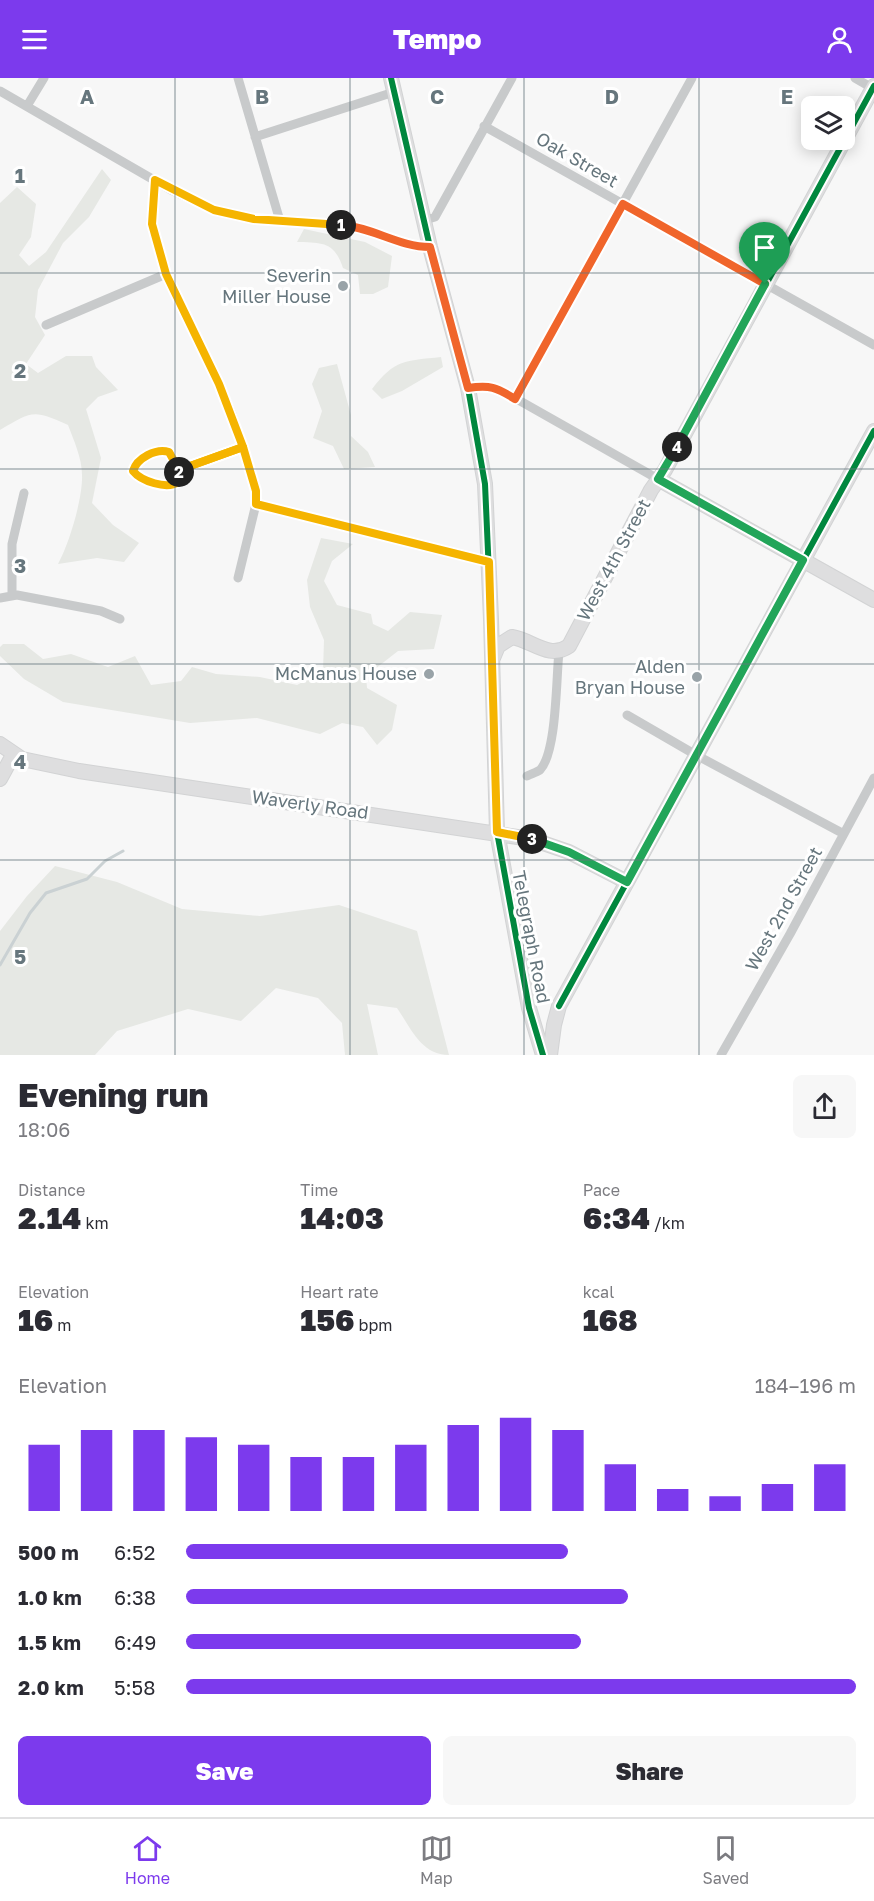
<!DOCTYPE html>
<meta charset="utf-8">
<style>
body{margin:0;font-family:"Golos Text",sans-serif;background:#f7f7f7;color:#2b2b33;height:100vh;display:flex;flex-direction:column;font-size:22px;white-space:nowrap}
*{box-sizing:border-box;margin:0}
p{font-size:20px;color:#7c7c81}
.icon{flex:none;width:33px;height:33px;fill:none;stroke:currentColor;stroke-width:2;stroke-linecap:round;stroke-linejoin:round}
.map{position:relative;height:977px;overflow:hidden}
.drawer{display:flex;flex-direction:column;background:#fff;flex:1}
.drawer>*{flex:none}
.tools{position:absolute;left:801px;top:18px;display:grid;gap:12px}
.tools a{display:grid;place-items:center;width:54px;height:54px;border-radius:9px;background:#fff;box-shadow:0 3px 15px #0003;font-size:30px}
.pin{position:absolute;display:grid;place-items:center;width:51px;height:51px;color:#fff;margin:-62px -26px;border-radius:50% 50% 50% 0;rotate:-45deg;box-shadow:0 0 6px #0007}
.pin .icon{rotate:45deg}
.km{position:absolute;width:30px;height:30px;margin:-15px;border-radius:50%;background:#222;color:#fff;font-size:16px;line-height:30px;text-align:center}
.round{display:grid;place-items:center;flex:none;width:63px;height:63px;border-radius:9px;background:#f7f7f7}
.overview{display:flex;align-items:center;justify-content:space-between;height:102px;padding:0 18px}
h1{font-size:33px;font-weight:800;line-height:45px}
.metrics{display:grid;grid-template-columns:repeat(3,1fr);gap:9px;height:102px;padding:6px 18px}
.metrics div{display:grid;align-content:center}
.metrics b{font-size:30px;font-weight:800}
.metrics small{font-size:16px;font-weight:400}
.metrics p{font-size:16px}
.chart{height:168px;padding:12px 18px}
.chart p{display:flex;justify-content:space-between}
.chart svg{width:100%;height:108px;margin-top:6px;stroke:#7c3aed;stroke-width:6}
.primary-button{display:flex;gap:12px;margin-top:auto;padding:12px 18px}
.primary-button a{flex:1;height:69px;border-radius:9px;background:#7c3aed;color:#fff;font-size:24px;font-weight:800;line-height:69px;text-align:center}
.primary-button a+a{background:#f7f7f7;color:#2b2b33}
ul{padding:0 18px;list-style:none;font-size:20px}
li{display:grid;grid-template-columns:96px 72px 1fr;align-items:center;height:45px}
li i{height:15px;border-radius:8px;background:#7c3aed}
header{display:flex;justify-content:space-between;align-items:center;height:78px;padding:0 18px;background:#7c3aed;color:#fff;font-size:27px;font-weight:800}
.tabs{display:flex;justify-content:space-around;align-items:center;height:84px;border-top:2px solid #e1e1e2;background:#fff;font-size:16px;color:#7c7c81}
.tabs a{display:grid;justify-items:center;gap:3px}
.tabs .selected{color:#7c3aed}
.map>svg:first-child{display:block}
.green{fill:#e6e8e4}
.lines{fill:none;stroke-linecap:round;stroke-linejoin:round}
.stream{stroke:#cad1d3;stroke-width:3}
.secondary-casing{stroke:#d2d3d4;stroke-width:16}
.street{stroke:#c8cacb;stroke-width:9}
.secondary{stroke:#dededf;stroke-width:14}
.cycleway-casing{stroke:#fff;stroke-width:10}
.cycleway{stroke:#00873e;stroke-width:6}
.split-1-casing{stroke:#fff;stroke-width:12}
.split-2-casing{stroke:#fff;stroke-width:12}
.split-3-casing{stroke:#fff;stroke-width:12}
.split-4-casing{stroke:#fff;stroke-width:12}
.split-5-casing{stroke:#fff;stroke-width:12}
.split-1{stroke:#f0652b;stroke-width:8}
.split-2{stroke:#f5b400;stroke-width:8}
.split-3{stroke:#f5b400;stroke-width:8}
.split-4{stroke:#22a559;stroke-width:8}
.split-5{stroke:#22a559;stroke-width:8}
.grid{fill:none;stroke:#66767d;stroke-width:1.5;stroke-opacity:0.55}
.poi-dot{fill:#99a3a8;stroke:#fff;stroke-width:2}
.labels{text-anchor:middle;stroke-width:6;stroke-linejoin:round;paint-order:stroke}
.street-label{font-size:18px;fill:#66767d;stroke:#fff}
.poi-label{font-size:18px;fill:#66767d;stroke:#fff;text-anchor:end}
.grid-label{font-size:20px;text-anchor:middle;font-weight:bold;fill:#66767d;stroke:#fff;stroke-width:6;stroke-linejoin:round;paint-order:stroke}
</style>
<header><svg class="icon" aria-label="menu" viewBox="0 0 24 24"><path d="M4 6h16M4 12h16M4 18h16"/></svg>Tempo<svg class="icon" aria-label="person" viewBox="0 0 24 24"><circle cx="12" cy="8" r="4"/><path d="M4 21q1-7 8-7t8 7"/></svg></header>
<div class="map">
<svg width="874" height="977" viewBox="0 0 874 977">
<rect width="100%" height="100%" fill="#f7f7f7"/>
<!-- green -->
<path class="green" d="M102 91 111 102 89 139 63 165 38 212 35 239 45 257 26 286 38 295 66 278H92L96 289 118 312 98 319 86 331 101 380 92 425 113 447 139 465 124 484 97 480 58 486C69 466 83 420 82 397 82 380 74 363 68 347 33 331 32 333 0 352V125L17 109 36 126 31 159 19 177 29 188 46 174Z
M304 151 365 164 392 178 388 209 373 216H360L358 197 343 190C334 163 322 165 297 164Z
M441 279 443 289 402 313 382 321 372 311C395 281 405 283 441 279Z
M337 286 351 337V358L368 374 375 389 344 391 333 368 313 360 322 333 312 306 319 290Z
M321 460 353 466 332 483 324 503 337 527 371 536 373 546 388 553 410 534 442 537 434 571 398 573 366 598 367 610 397 627 392 652 377 667 363 649 342 645 320 656 257 640 190 645 63 624 24 601 0 578V569L3 566H24L43 581 71 576 108 589 135 578 151 607 181 603 192 589 216 596 260 599 297 607 323 593 324 562 310 529 307 502Z
M55 788 117 804 182 831 260 838 339 827 417 853 449 977C421 977 411 950 397 930L367 926 378 977H345L342 945 318 920 276 910 241 943 188 931 117 953 95 977H0V853L27 818Z"/>
<g class="lines">
<!-- stream -->
<path class="stream" d="M0 887 30 835 46 815 87 801 105 783 123 773"/>
<!-- secondary casing -->
<g class="secondary-casing">
<path id="secondary" d="M391 0 430 169 468 310 485 406 491 541 497 754 529 930 543 977
M658 401 874 522
M493 580 498 568 512 559C532 562 549 582 569 568L651 412 665 392 874 8
M0 666 22 681 79 693 531 761 569 774 627 804
M0 701 13 677
M550 977 554 947 559 928 874 353"/>
</g>
<!-- street -->
<path class="street" d="M238 0 280 143
M855 0 874 11
M0 13 173 113 214 132 253 141 348 148 369 152 417 169H430
M27 28 44 0
M484 48 874 267
M255 59 394 14
M155 102 151 145 166 196 219 306 232 336 256 413V426L238 500
M425 142 435 139 512 0
M46 247 166 196
M468 310 487 308 499 311 658 401
M515 321 692 0
M159 372 169 374 179 392 180 400 174 407C162 409 141 403 133 393L137 385Z
M179 392 244 369
M256 426 489 484
M12 518V466L24 415
M0 520 17 517 101 533 120 541
M627 637 696 677 844 756
M527 698C531 696 537 694 540 692 557 674 556 600 559 574
M721 977 790 856 874 700"/>
<!-- secondary -->
<use href="#secondary" class="secondary"/>
<!-- cycleway casing -->
<g class="cycleway-casing">
<path id="cycleway" d="M391 0 430 169 468 310 485 406 491 541 497 754 529 930 543 977
M658 401 665 392 874 8
M559 928 874 353"/>
</g>
<!-- cycleway -->
<use href="#cycleway" class="cycleway"/>
</g>
<g class="lines">
<!-- split-1 casing -->
<g class="split-1-casing">
<path id="split-1" d="M341 147C372 149 399 169 430 169L468 310C490 307 496 309 515 321L623 126 765 206"/>
</g>
<!-- split-2 casing -->
<g class="split-2-casing">
<path id="split-2" d="M179 394 178 404C167 412 141 403 133 393 137 380 156 370 169 374L179 392 243 369 219 306 166 196 152 146 155 102 214 132 254 141 341 147"/>
</g>
<!-- split-3 casing -->
<g class="split-3-casing">
<path id="split-3" d="M179 394V392L243 369 256 413V426L489 484 497 754 532 761"/>
</g>
<!-- split-4 casing -->
<g class="split-4-casing">
<path id="split-4" d="M532 761 569 774 627 804 803 482 658 401 677 369"/>
</g>
<!-- split-5 casing -->
<g class="split-5-casing">
<path id="split-5" d="M677 369 765 206"/>
</g>
<!-- split-1 -->
<use href="#split-1" class="split-1"/>
<!-- split-2 -->
<use href="#split-2" class="split-2"/>
<!-- split-3 -->
<use href="#split-3" class="split-3"/>
<!-- split-4 -->
<use href="#split-4" class="split-4"/>
<!-- split-5 -->
<use href="#split-5" class="split-5"/>
</g>
<!-- grid -->
<path class="grid" d="M175 0V977M350 0V977M524 0V977M699 0V977M0 195H874M0 391H874M0 586H874M0 782H874"/>
<!-- markers -->
<g class="poi-dot">
<circle cx="343" cy="208" r="6"/>
<circle cx="429" cy="596" r="6"/>
<circle cx="697" cy="599" r="6"/>
</g>
<g class="labels">
<!-- street labels -->
<g class="street-label">
<text transform="translate(577 82) rotate(30)" y="6">Oak Street</text>
<text transform="translate(614 482) rotate(-62)" y="6">West 4th Street</text>
<text transform="translate(310 727) rotate(8)" y="6">Waverly Road</text>
<text transform="translate(784 831) rotate(-61)" y="6">West 2nd Street</text>
<text transform="translate(531 859) rotate(79)" y="6">Telegraph Road</text>
</g>
<!-- poi labels -->
<g class="poi-label">
<text x="331" y="204">Severin<tspan x="331" dy="21">Miller House</tspan></text>
<text x="685" y="595">Alden<tspan x="685" dy="21">Bryan House</tspan></text>
<text x="417" y="602">McManus House</text>
</g>
</g>
<g class="grid-label">
<text x="87" y="26">A</text>
<text x="262" y="26">B</text>
<text x="437" y="26">C</text>
<text x="612" y="26">D</text>
<text x="787" y="26">E</text>
<text x="20" y="105">1</text>
<text x="20" y="300">2</text>
<text x="20" y="495">3</text>
<text x="20" y="691">4</text>
<text x="20" y="886">5</text>
</g>
</svg>
<div class="tools">
<a><svg class="icon" aria-label="layers" viewBox="0 0 24 24"><path d="M12 4l9 5-9 5-9-5zM3 14l9 5 9-5"/></svg></a>
</div>
<div class="pin" style="left:765px;top:206px;background:#1e9e55"><svg class="icon" aria-label="arrive" viewBox="0 0 24 24"><path d="M6 21V4h12l-3 4 3 4H6"/></svg></div>
<b class="km" style="left:341px;top:147px">1</b>
<b class="km" style="left:179px;top:394px">2</b>
<b class="km" style="left:532px;top:761px">3</b>
<b class="km" style="left:677px;top:369px">4</b>
</div>
<section class="drawer">
<div class="overview"><div><h1>Evening run</h1><p>18:06</p></div><a class="round"><svg class="icon" aria-label="share" viewBox="0 0 24 24"><path d="M12 15V3M7 8l5-5 5 5M5 13v7h14v-7"/></svg></a></div>
<div class="metrics">
<div><p>Distance</p><b>2.14<small> km</small></b></div>
<div><p>Time</p><b>14:03</b></div>
<div><p>Pace</p><b>6:34<small> /km</small></b></div>
</div>
<div class="metrics">
<div><p>Elevation</p><b>16<small> m</small></b></div>
<div><p>Heart rate</p><b>156<small> bpm</small></b></div>
<div><p>kcal</p><b>168</b></div>
</div>
<div class="chart"><p><span>Elevation</span>184–196 m</p>
<svg viewBox="0 0 160 44" preserveAspectRatio="none"><path d="M5 44V17M15 44V11M25 44V11M35 44V14M45 44V17M55 44V22M65 44V22M75 44V17M85 44V9M95 44V6M105 44V11M115 44V25M125 44V35M135 44V38M145 44V33M155 44V25"/></svg>
</div>
<ul>
<li><b>500 m</b>6:52<i style="width:57%"></i></li>
<li><b>1.0 km</b>6:38<i style="width:66%"></i></li>
<li><b>1.5 km</b>6:49<i style="width:59%"></i></li>
<li><b>2.0 km</b>5:58<i style="width:100%"></i></li>
</ul>
<div class="primary-button"><a>Save</a><a>Share</a></div>
</section>
<nav class="tabs">
<a class="selected"><svg class="icon" aria-label="home" viewBox="0 0 24 24"><path d="M3 11l9-7 9 7M6 9v11h12V9"/></svg>Home</a>
<a><svg class="icon" aria-label="map" viewBox="0 0 24 24"><path d="M3 6l6-2 6 2 6-2v14l-6 2-6-2-6 2zM9 4v14M15 6v14"/></svg>Map</a>
<a><svg class="icon" aria-label="saved" viewBox="0 0 24 24"><path d="M7 4h10v16l-5-4-5 4z"/></svg>Saved</a>
</nav>
